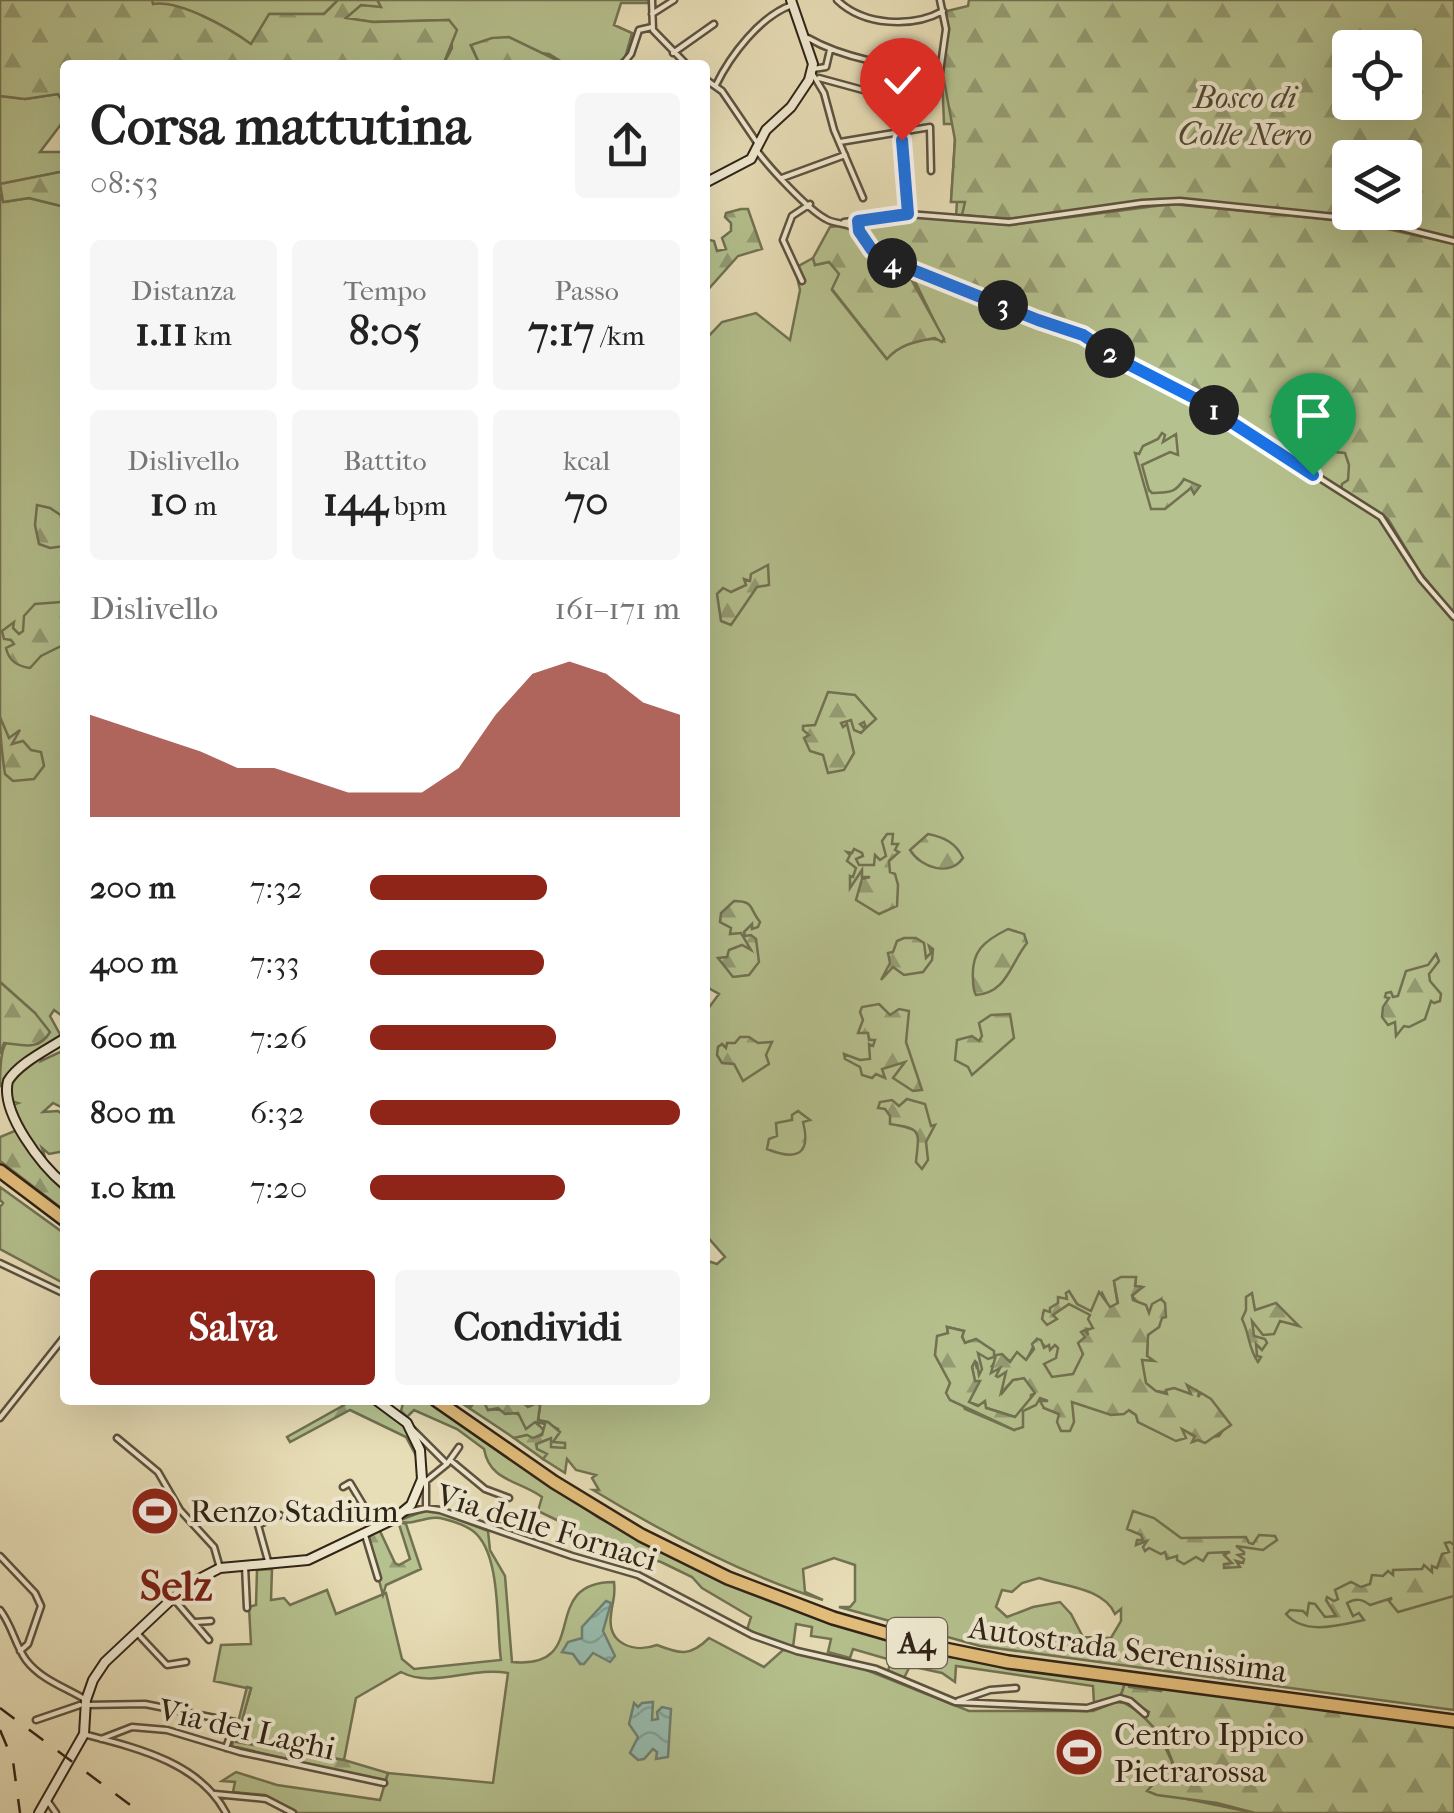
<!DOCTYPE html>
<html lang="it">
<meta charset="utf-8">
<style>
body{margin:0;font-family:"IM FELL French Canon",serif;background:#f6f6f6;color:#222;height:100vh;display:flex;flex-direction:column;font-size:38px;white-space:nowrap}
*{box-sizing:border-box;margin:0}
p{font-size:32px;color:#767676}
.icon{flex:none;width:55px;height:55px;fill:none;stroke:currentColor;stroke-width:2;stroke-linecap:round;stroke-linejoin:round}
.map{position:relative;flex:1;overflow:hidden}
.drawer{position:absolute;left:60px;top:60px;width:650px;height:1345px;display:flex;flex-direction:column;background:#fff;border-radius:10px;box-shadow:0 10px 40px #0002}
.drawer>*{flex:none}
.tools{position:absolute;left:1332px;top:30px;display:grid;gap:20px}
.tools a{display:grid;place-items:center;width:90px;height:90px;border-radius:10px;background:#fff;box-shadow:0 10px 40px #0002;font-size:50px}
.pin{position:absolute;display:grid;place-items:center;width:85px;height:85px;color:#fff;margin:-102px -42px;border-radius:50% 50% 50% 0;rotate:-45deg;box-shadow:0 0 10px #0007}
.pin .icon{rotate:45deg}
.km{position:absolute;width:50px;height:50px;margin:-25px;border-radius:50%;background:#222;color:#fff;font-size:28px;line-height:50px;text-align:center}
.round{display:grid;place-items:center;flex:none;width:105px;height:105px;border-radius:10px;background:#f6f6f6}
.overview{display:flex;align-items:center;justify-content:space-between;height:170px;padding:0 30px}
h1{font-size:55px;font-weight:800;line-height:75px}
.stats{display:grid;grid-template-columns:repeat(3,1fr);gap:15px;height:170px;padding:10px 30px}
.stats div{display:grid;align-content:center;border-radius:10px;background:#f6f6f6;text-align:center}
.stats b{font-size:42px;font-weight:800}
.stats small{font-size:28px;font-weight:400}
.stats p{font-size:28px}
.chart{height:280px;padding:20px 30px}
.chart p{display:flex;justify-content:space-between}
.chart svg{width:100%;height:180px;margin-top:10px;fill:#8f2418;opacity:.7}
.button{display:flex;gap:20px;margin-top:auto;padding:20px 30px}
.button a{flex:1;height:115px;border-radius:10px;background:#8f2418;color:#fff;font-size:40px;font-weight:800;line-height:115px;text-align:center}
.button a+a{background:#f6f6f6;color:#222}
ul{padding:0 30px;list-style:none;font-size:32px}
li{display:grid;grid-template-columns:160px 120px 1fr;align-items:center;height:75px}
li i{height:25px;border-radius:12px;background:#8f2418}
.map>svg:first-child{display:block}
.green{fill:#b5c18e;stroke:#727252;stroke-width:2.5;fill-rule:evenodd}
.forest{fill:url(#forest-firs);stroke:#727252;stroke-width:2.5;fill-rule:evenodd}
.water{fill:url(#water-waves);stroke:#6e7f72;stroke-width:2.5}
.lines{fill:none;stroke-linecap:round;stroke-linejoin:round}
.street-casing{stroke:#5e523f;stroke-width:9}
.secondary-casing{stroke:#302317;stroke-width:12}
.highway-casing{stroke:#302317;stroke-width:16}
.street{stroke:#efe9d0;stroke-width:4}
.secondary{stroke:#efe9d0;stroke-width:8}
.highway{stroke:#e4be7b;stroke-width:11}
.rail{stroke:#302317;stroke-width:2.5;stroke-dasharray:18 18;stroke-linecap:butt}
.route-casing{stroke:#fff;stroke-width:20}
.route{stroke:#1a73e8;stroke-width:12}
.labels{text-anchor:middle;stroke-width:8;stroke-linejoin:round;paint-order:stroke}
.shield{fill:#efe9d0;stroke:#695e4e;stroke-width:2.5}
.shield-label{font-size:30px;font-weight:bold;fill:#302317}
.park-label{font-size:32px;font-style:italic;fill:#514a35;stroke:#efe9d0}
.poi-label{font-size:32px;fill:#302317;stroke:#efe9d0;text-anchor:start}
.street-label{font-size:32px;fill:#302317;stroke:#efe9d0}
.district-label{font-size:42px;font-weight:bold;fill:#7a1f14;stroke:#efe9d0}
</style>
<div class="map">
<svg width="1454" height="1813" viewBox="0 0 1454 1813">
<defs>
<pattern id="forest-firs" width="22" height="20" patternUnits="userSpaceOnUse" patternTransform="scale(2.5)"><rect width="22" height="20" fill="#b5c18e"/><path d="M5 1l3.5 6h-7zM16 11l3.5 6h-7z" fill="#949c73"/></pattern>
<pattern id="water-waves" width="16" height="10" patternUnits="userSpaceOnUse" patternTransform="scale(2.5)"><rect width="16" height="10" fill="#97bcae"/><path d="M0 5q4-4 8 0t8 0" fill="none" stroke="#82a195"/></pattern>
</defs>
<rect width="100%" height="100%" fill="#e7ddb6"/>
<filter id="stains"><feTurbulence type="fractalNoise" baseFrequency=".002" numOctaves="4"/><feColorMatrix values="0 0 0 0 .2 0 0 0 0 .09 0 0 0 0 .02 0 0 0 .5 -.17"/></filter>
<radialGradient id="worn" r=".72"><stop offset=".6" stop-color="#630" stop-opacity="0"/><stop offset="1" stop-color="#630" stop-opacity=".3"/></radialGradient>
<!-- green -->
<path class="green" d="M152 0H338L324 14H270L251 45C229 28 180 0 152 5Z
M377 0H648V3H621L614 25 632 33 625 58 613 65H567L549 54 471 46 480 65H443L452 48 449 20 373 22 345 18 361 5 380 6Z
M1172 0H1454V1710L980 1646 839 1607H850L855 1601V1565L834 1558 803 1569 805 1592 823 1600C742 1574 665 1534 593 1490H599L592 1478 596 1475 576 1470 567 1459 565 1473 543 1459 546 1454 537 1449 536 1444 551 1438 553 1442 558 1429 538 1420 540 1406 527 1407 520 1400H705V1260L717 1264 725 1257 705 1234V1013L719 994 705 986V340L722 322 756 313 790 340 800 290 795 268 813 258 815 265 829 262 840 274 832 290 886 358C901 344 925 335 944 341L908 267 862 221C894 217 924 218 956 217L957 201H951L956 124H944L942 74 947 26 1013 30ZM1350 48H1405V102H1350ZM1350 158H1405V212H1350ZM1136 1278 1135 1286 1142 1287 1132 1296 1149 1315 1161 1300 1159 1327 1148 1334 1147 1356 1141 1358 1139 1390 1134 1406 1139 1412 1148 1413V1423L1177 1431 1180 1420 1184 1419 1180 1415 1191 1412C1175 1405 1166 1396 1147 1401L1141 1390 1186 1394 1181 1402 1188 1410 1195 1408 1196 1389 1197 1397 1205 1396 1216 1408V1417H1212L1210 1425 1216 1427 1225 1419 1228 1423 1219 1436 1198 1439 1181 1428 1182 1433 1171 1438 1138 1422 1136 1415 1128 1410 1071 1402 1070 1407 1059 1414 1044 1408 1049 1402 1039 1398 1030 1407 1031 1395 1037 1393 1024 1378 1013 1380 1003 1392 1007 1369 1001 1370V1366H992L997 1359 1013 1361 1017 1353 1026 1361 1037 1339 1050 1351 1044 1364 1051 1377 1094 1389 1101 1382 1119 1379 1113 1366 1107 1361 1091 1384 1093 1370 1083 1354 1085 1337 1090 1333 1087 1329 1094 1330 1091 1315 1069 1304 1052 1315 1042 1313 1050 1312 1058 1303 1068 1300 1066 1294 1069 1292 1077 1304 1091 1312 1102 1293 1114 1317 1108 1322 1112 1328 1124 1322 1129 1329 1132 1328 1139 1306H1135L1131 1324 1121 1315 1120 1319 1114 1281ZM947 1327 964 1331 962 1336 965 1343 970 1341 978 1351 977 1369 975 1361 972 1367 975 1382 968 1402 1015 1417 1014 1430 965 1409 935 1355 938 1336 948 1334ZM1039 1578C1063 1586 1104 1588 1115 1614L1121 1609V1621L1111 1638 1083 1637 1071 1614 1060 1602 1033 1607 1007 1617 996 1607 1002 1590 1012 1592 1022 1583Z
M58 94 65 105 62 123 40 152H65V171L0 184V96L25 99Z
M0 195 4 202 29 198 65 207V1018L54 1010 50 1016 62 1038 14 1069 0 1086C0 1041 3 1043 35 1013L0 982Z
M60 1052 65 1057V1109L53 1103 43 1112 58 1111 65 1116V1151L49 1154 42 1148 45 1157 41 1159 8 1113 6 1107 18 1103 4 1099C8 1077 25 1068 43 1056L41 1061Z
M0 1187 65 1234V1284L0 1249V1207L3 1203 0 1200Z
M404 1400H427L599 1518 744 1590 850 1629 943 1656 1125 1683 1121 1695 1094 1703 1093 1686 956 1666 955 1682 942 1673 910 1666 904 1678 888 1671 891 1660 853 1649 850 1658 828 1652 831 1639 811 1636 812 1627 796 1624 793 1647 747 1630 751 1617 702 1588 692 1577 661 1562 578 1537 568 1530 569 1526 538 1511 542 1497C519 1480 490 1482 484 1449L457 1429 414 1410 407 1417 401 1411Z
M457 1400H467L470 1408 476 1400H483L488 1410C506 1407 537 1419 545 1432L532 1439 527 1435 514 1438Z
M426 1510 437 1511 488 1531 490 1550 505 1576 512 1662C594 1670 536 1582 614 1582 616 1598 612 1601 611 1615 607 1645 635 1653 657 1645 680 1654 690 1657 709 1638L764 1667 783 1650 849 1663 969 1711H1093L1116 1702 1124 1703 1138 1711 1158 1732 1173 1764 1163 1771 1148 1791 1255 1813H298L265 1795 233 1792 235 1782 222 1781 236 1772 277 1785 380 1800 388 1773 493 1783 508 1673C472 1666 433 1689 401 1672L356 1698 344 1760 235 1742 251 1689 214 1681 221 1645 251 1644 249 1607 256 1605 257 1570 272 1569 271 1600 284 1598 290 1605 327 1590 336 1614 386 1593 402 1659 414 1669 501 1660C496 1627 502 1553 473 1531 466 1526 452 1521 444 1519 427 1514 413 1527 398 1521Z"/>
<!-- forest -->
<path class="forest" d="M0 0H152L153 4C180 0 229 28 251 44L269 14H324L338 0H377L381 7 361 5 346 18 373 22 449 20 457 30 443 65H65V105L58 94 25 99 0 96Z
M969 0H1454V239L1360 217 1191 200 1158 199 1008 219 962 215 965 202H951L955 140 943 75 947 11 968 6ZM1350 48H1405V102H1350V98H1335V82L1350 73ZM1350 158H1405V212H1350Z
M492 38 509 37 567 65H480L471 45Z
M65 171V207L29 198 3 202 0 184Z
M1171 204 1356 222 1454 244V614L1420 572 1388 519 1341 490 1342 484 1348 480 1349 465 1345 453 1302 449 1301 454 1314 469 1312 472 1191 392 1146 372 1085 333 905 268 883 256 867 240 861 230V222L906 216 1010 225Z
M741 209H748L762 249 738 256 705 293V239L714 241 717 251 726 249 722 238 731 231V223L725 217 726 213Z
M849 225 883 258 906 270 944 339 942 342 935 338C915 342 900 344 887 359L832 289 839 274 829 262 815 265 813 258 830 227Z
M1162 433 1165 435 1163 442 1176 434 1178 455 1170 452 1142 465 1149 490 1152 493C1168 492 1175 494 1184 479L1200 486 1194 494 1191 488 1165 509H1151L1135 453 1139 454 1143 446 1158 439Z
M37 505 50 508 65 518V546L50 548 39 544 35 525Z
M768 565 769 585 757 587 731 625 721 621 717 594 723 588 731 592 746 585 744 579 750 581 751 574Z
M61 602 65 605V644L41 656 30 668C17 666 9 661 6 648L14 644 11 640 4 639 2 631 14 622 13 628 19 634 23 631 24 616 35 604Z
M828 692 855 695 876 719 866 728 864 722 860 724 865 729 861 733 854 730 851 720 841 723 843 727 847 724 854 753 844 770 828 773 823 755 810 751 804 738 809 735 803 730V726L815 725Z
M0 717 9 738 20 730 12 744 23 741 31 750 41 752 44 766 34 779 13 781 5 774C2 754 0 740 0 717Z
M887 834H893L892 844H898L895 850 899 852 889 861 890 872 895 874 898 885 897 906 879 914 856 900 862 879 870 877H862V870L850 888V876L853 877 856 868 847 861 850 855 847 852 852 853 854 849 862 853 863 856 856 859 859 865H874L875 855 880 860 886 856 882 841Z
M928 834C944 837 956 843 963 858 950 877 921 868 910 850Z
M734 901C755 901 749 909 760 922L758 927 752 929V924L744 932 745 936 751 935 756 939 759 962 749 975 733 977 718 958 727 957 729 950 742 945 751 950 741 933 730 934 731 928 720 922 721 913Z
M1008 929 1024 934 1027 943C1010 964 1007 993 976 995 973 990 973 985 973 979 971 951 984 941 1008 929Z
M904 938H916L924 943 926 958 931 953 929 946 933 949 932 960 923 972 904 975 893 967 881 980 890 963 888 953 893 952 897 941Z
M1436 954 1439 961 1429 974 1430 981 1441 994 1440 1001 1434 1003 1431 1001 1425 1019 1409 1027 1404 1026 1396 1036 1395 1022 1388 1025 1382 1017 1383 1007 1389 998 1385 997 1386 993 1391 992 1393 997 1398 996 1406 971 1428 965Z
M0 982 35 1013 50 1032C39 1051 23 1045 4 1043L0 1054Z
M879 1004 890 1015 899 1009 909 1011 906 1042 922 1090 913 1091 893 1078 905 1062 882 1069 885 1078 876 1074 872 1078 862 1075 860 1067 845 1059 844 1054 860 1060 870 1059 869 1044 873 1046 875 1040H869L868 1033H858L863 1020 860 1012 862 1007Z
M1010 1014 1014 1038 972 1075 968 1067 955 1060 957 1040 972 1036 979 1041 982 1036 979 1023 991 1015Z
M740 1037H749L758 1043 772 1042 766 1055 769 1064 743 1081 734 1064 722 1063 717 1055 718 1047 722 1044 726 1048 727 1043H735Z
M907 1099 925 1104 931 1126 935 1125 926 1142 928 1160 922 1169 916 1162C919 1131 923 1129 890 1124V1116L885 1109 878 1108 880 1102 892 1100 899 1106Z
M798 1111 810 1120 803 1122C812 1157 794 1160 767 1149L769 1139 777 1136 776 1123 792 1120V1115Z
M17 1130 65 1185V1211L0 1161V1137Z
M1121 1277H1136L1135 1286 1143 1287 1132 1295 1133 1300 1146 1305 1149 1313 1152 1304 1161 1299 1165 1303 1166 1317 1162 1318 1159 1327 1148 1335 1147 1356 1154 1361 1142 1360 1146 1383 1156 1391 1167 1394 1166 1390 1174 1388 1191 1394 1187 1385 1199 1392 1198 1397 1201 1393 1211 1399 1231 1425 1205 1443 1198 1440 1192 1442 1195 1436 1182 1429 1186 1438 1176 1441 1138 1422 1136 1415 1129 1410 1124 1414 1111 1415 1072 1402 1074 1422 1070 1431H1061L1057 1422 1059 1414 1044 1408 1040 1401H1048L1040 1398 1036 1405 1023 1411V1427L1014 1430 950 1400 946 1393 950 1383 935 1355 937 1336 948 1333 947 1327 964 1331 962 1337 965 1343 976 1339 994 1351V1357L988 1359 978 1353 982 1369 979 1375 977 1363 975 1361 972 1367 975 1381H980L969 1402 978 1406 985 1401 986 1408 1015 1417 1035 1393 1024 1378 1013 1380 1001 1393 1006 1372 998 1377 996 1376 1000 1368 991 1373 996 1355 1002 1354 1010 1362 1017 1352 1026 1360 1034 1349 1032 1344 1037 1339 1041 1340 1044 1348 1049 1345 1050 1350 1055 1345 1058 1348 1056 1358 1044 1364 1052 1377 1073 1374 1083 1354 1078 1343 1085 1337 1081 1332 1085 1330 1088 1335 1087 1330 1093 1328 1088 1319 1090 1315 1069 1304 1053 1315 1057 1319 1047 1325 1042 1319 1044 1310 1050 1312V1308L1058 1303V1297L1067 1299 1066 1293 1069 1291 1077 1304 1091 1311 1099 1292 1110 1307 1118 1303 1114 1281Z
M1252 1293 1255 1310 1276 1303 1299 1326 1280 1321 1274 1334 1263 1335 1252 1321 1254 1336 1265 1339 1267 1343 1262 1350 1256 1344 1257 1356 1261 1357 1258 1362C1248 1348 1250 1335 1242 1319L1246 1310V1297Z
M338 1400C348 1400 363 1397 372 1400 401 1409 414 1438 421 1465L406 1437 350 1410 290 1442 287 1437 344 1405Z
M483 1400H520L528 1407 537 1403 540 1406 538 1420 548 1422 560 1432 553 1442 565 1443V1448L551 1447V1438L536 1444 537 1449 547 1454 543 1459 514 1438 527 1435 533 1438 542 1435 545 1424 535 1422 526 1429 518 1413 505 1414 498 1408 488 1410Z
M1133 1511 1154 1518 1181 1538 1246 1537 1249 1543 1253 1544 1259 1535 1275 1536 1277 1540 1263 1550 1236 1546 1244 1552V1554L1238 1555 1244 1559 1243 1563 1236 1561 1240 1567 1224 1568V1564L1232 1563 1224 1555 1230 1552 1208 1553 1203 1561 1196 1557 1184 1564 1177 1560V1556L1167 1559 1165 1552 1161 1554 1149 1548 1145 1551 1143 1547 1147 1541 1136 1545 1137 1540H1143L1141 1535 1127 1529Z
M398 1521 406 1524 421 1569 386 1585 383 1595 367 1536 379 1529 395 1563 399 1565 410 1559Z
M1450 1542 1454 1545V1596L1398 1612 1389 1601 1392 1598 1370 1605C1362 1599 1356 1598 1347 1603L1353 1616 1359 1613 1364 1620C1340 1625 1305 1636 1286 1614L1290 1610 1303 1611 1307 1615 1309 1603 1315 1604 1325 1617 1336 1616 1326 1600 1327 1597 1334 1601 1338 1599 1335 1590 1351 1582 1361 1587 1370 1584 1372 1575 1383 1576 1388 1571 1393 1575V1570L1422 1569 1424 1565 1432 1572V1566L1437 1568 1442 1554 1449 1552 1445 1543Z
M1125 1683 1129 1684V1687L1161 1691V1688L1454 1724V1813H1255L1217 1803 1157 1795 1147 1791 1173 1763 1164 1740 1169 1733 1178 1734 1182 1729 1174 1725 1158 1732 1145 1718 1149 1712 1121 1695Z
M247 1687 251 1688 236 1742 344 1760 388 1773 385 1782 232 1746Z"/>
<!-- water -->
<path class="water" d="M606 1601 611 1603 603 1631 615 1656 610 1662 593 1653 584 1664H580L573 1654 562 1652 568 1642 582 1638V1627Z
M653 1702 652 1720 658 1719 657 1712 662 1707 671 1709 668 1757 656 1759 657 1752 653 1749 644 1759 638 1760 630 1753 638 1737 629 1724 634 1703 638 1707 642 1703Z"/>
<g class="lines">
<!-- street casing -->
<g class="street-casing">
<path id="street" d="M652 0 653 30 687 65
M837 0C864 26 912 28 943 11
M652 14 674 0
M808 38C846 60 896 66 940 72L946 29 940 0
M673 53 714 24
M622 65 631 54 639 30 652 27
M813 69 826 67 830 50
M812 73 824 93 834 130 863 198
M819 78 896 99
M705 79 722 91 758 144
M716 85C730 56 760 16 792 5
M899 132 903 148 907 212
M840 142 930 127 931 171
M757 151C770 168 807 209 826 219 836 225 847 222 856 229 866 238 872 250 883 258L1038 321 1083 335 1120 360 1194 398 1381 517 1421 579 1454 617
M782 178 845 155
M844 222 908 214 1009 222 1142 203 1180 201 1374 221 1454 241
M802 281 783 240 792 216 810 204
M0 1263 65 1294
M0 1418 65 1336
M412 1429 447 1464
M117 1438 158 1472 180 1510 214 1547 220 1568
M450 1460 485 1489 509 1498
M343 1487 350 1483 377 1528
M426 1508V1481L447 1464 459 1447
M403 1513 426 1508 440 1510 572 1556 638 1575 752 1635 797 1651 876 1669 955 1702 1087 1708 1120 1698 1130 1701 1145 1714
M365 1535 378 1578
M0 1556 35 1593 41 1606 28 1644 20 1651
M268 1561 258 1525 280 1515
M245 1566 247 1608
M173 1598 209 1640
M0 1610C12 1625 15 1645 26 1660 41 1680 67 1688 86 1700
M195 1622 211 1621
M136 1632 167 1665 186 1662
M958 1701 990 1690 1016 1688
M86 1705 145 1704 235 1722 226 1748
M36 1720 80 1705
M87 1735C137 1748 200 1763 226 1813
M101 1739 132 1727 167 1730 240 1752 384 1783
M215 1794 266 1799 293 1813
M47 1800 56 1813"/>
</g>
<!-- secondary casing -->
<g class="secondary-casing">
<path id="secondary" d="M705 183 751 159 766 130 791 107 809 80 813 64 791 0
M65 1038C47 1050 19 1063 8 1081 0 1113 42 1166 65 1185
M39 1813 84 1734 86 1700 93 1680 105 1662 173 1598 195 1581 220 1568 308 1560 394 1519 411 1505 422 1479 420 1450 407 1423 376 1400"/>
</g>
<!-- highway casing -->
<g class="highway-casing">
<path id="highway" d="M0 1171 65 1220
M436 1400 554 1482 641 1535 728 1578 833 1618 930 1646 1008 1662 1454 1721"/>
</g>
<!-- street -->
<use href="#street" class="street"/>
<!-- secondary -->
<use href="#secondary" class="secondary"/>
<!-- highway -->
<use href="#highway" class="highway"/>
<!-- rail -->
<path class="rail" d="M0 1708 141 1813
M0 1730 13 1761 20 1813"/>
</g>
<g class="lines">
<!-- route casing -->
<g class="route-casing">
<path id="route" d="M902 140 908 214 858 221 859 231 872 250 883 258 1038 320 1083 335 1120 360 1194 398 1313 475"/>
</g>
<!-- route -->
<use href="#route" class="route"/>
</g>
<!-- icons -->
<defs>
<g id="stadium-disc" transform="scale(2.5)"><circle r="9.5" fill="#8f2418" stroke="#efe9d0"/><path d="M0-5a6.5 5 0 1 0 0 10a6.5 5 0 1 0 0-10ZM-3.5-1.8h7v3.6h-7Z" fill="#fff"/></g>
</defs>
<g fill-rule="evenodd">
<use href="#stadium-disc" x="155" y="1511"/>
<use href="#stadium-disc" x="1079" y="1752"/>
</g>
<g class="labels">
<!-- shield labels -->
<rect class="shield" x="887" y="1618" width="60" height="50" rx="8"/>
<g class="shield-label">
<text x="917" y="1653">A4</text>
</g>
<!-- park labels -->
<g class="park-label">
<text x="1245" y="108">Bosco di<tspan x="1245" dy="37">Colle Nero</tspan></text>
</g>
<!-- poi labels -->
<g class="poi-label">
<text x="190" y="1522">Renzo Stadium</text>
<text x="1114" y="1745">Centro Ippico<tspan x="1114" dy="37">Pietrarossa</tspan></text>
</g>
<!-- street labels -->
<g class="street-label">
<text transform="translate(547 1527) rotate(17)" y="11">Via delle Fornaci</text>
<text transform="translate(1128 1649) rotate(8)" y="11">Autostrada Serenissima</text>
<text transform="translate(247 1729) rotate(13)" y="11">Via dei Laghi</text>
</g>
<!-- district labels -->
<g class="district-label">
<text x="176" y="1600">Selz</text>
</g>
</g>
<rect width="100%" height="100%" filter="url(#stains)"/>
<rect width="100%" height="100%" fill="url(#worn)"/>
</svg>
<div class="tools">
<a><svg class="icon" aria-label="locate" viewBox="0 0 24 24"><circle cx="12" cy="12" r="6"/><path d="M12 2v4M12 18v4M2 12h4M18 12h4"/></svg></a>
<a><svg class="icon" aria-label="layers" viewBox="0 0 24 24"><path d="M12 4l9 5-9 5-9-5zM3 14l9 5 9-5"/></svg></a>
</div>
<div class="pin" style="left:1313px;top:475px;background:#1e9e55"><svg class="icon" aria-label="arrive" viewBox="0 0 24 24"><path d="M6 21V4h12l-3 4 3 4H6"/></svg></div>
<div class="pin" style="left:902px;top:140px;background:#d93025"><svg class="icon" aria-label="check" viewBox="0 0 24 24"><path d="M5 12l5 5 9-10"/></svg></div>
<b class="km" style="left:1214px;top:410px">1</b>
<b class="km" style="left:1110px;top:353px">2</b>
<b class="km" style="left:1003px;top:305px">3</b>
<b class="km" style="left:892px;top:263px">4</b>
<section class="drawer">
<div class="overview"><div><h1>Corsa mattutina</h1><p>08:53</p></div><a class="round"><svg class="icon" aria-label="share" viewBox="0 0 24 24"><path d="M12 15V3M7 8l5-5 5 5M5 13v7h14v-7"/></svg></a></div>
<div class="stats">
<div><p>Distanza</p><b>1.11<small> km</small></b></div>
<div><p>Tempo</p><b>8:05</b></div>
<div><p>Passo</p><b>7:17<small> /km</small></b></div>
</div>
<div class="stats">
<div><p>Dislivello</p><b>10<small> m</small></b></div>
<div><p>Battito</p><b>144<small> bpm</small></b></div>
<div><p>kcal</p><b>70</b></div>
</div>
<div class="chart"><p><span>Dislivello</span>161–171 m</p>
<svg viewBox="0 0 160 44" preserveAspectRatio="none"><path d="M0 44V19L10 22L20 25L30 28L40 32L50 32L60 35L70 38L80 38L90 38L100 32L110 19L120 9L130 6L140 9L150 16L160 19V44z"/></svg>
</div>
<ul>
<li><b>200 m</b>7:32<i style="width:57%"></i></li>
<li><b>400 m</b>7:33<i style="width:56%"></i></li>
<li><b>600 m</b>7:26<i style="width:60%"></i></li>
<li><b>800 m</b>6:32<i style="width:100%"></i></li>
<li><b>1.0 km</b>7:20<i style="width:63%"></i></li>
</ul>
<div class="button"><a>Salva</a><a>Condividi</a></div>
</section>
</div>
